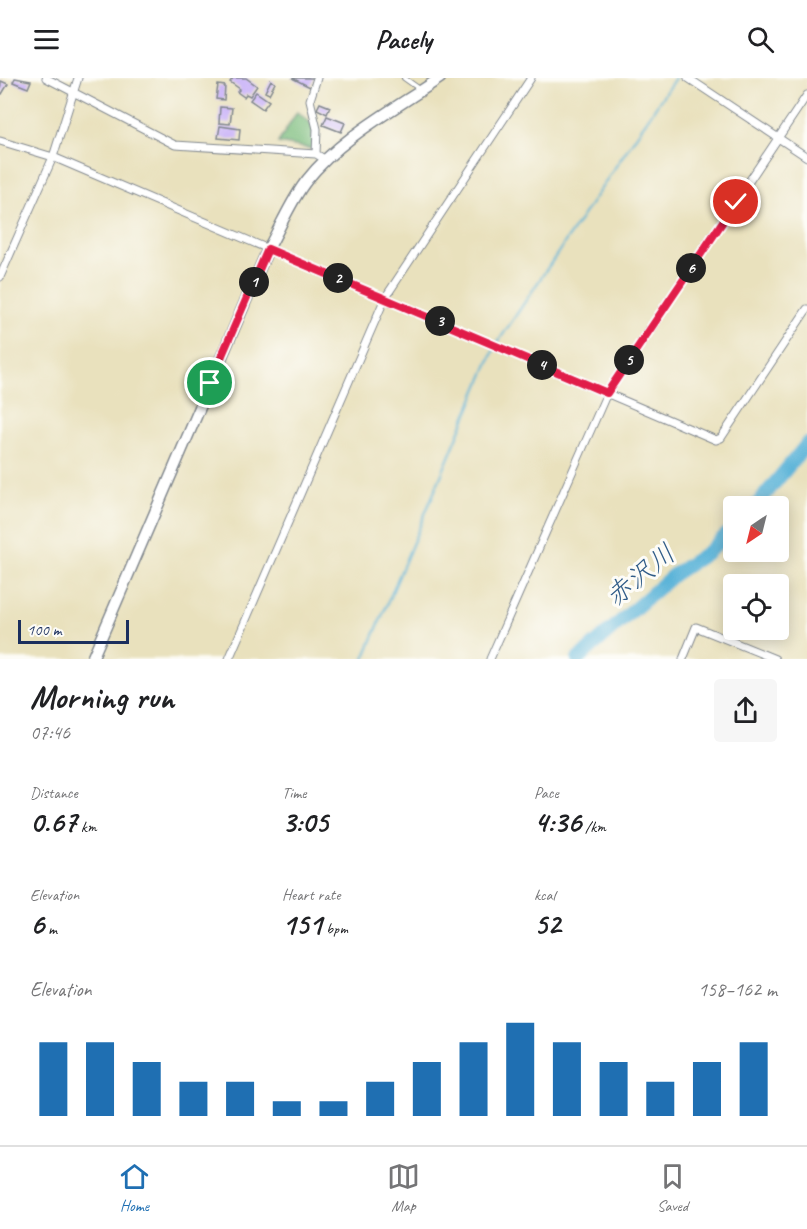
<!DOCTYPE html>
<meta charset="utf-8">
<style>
body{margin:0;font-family:Caveat,"Klee One",sans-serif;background:#f6f6f6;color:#202124;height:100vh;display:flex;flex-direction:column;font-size:22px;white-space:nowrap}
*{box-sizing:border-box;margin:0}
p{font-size:20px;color:#757577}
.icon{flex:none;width:33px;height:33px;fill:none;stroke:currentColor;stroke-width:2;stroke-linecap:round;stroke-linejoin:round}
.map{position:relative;height:581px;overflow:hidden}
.details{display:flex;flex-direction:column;background:#fff;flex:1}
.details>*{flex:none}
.needle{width:39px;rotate:215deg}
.controls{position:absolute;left:723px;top:418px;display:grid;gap:12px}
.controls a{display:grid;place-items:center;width:66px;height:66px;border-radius:6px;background:#fff;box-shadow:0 3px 15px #0003;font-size:30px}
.scale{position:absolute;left:18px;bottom:15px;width:111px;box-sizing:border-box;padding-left:6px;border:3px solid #1b2f5e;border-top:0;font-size:16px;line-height:21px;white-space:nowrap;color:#1b2f5e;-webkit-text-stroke:4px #fdfcf7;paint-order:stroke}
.pin{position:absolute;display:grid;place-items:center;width:51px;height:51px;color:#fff;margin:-26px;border:3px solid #fff;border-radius:50%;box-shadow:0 2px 6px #0007}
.km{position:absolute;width:30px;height:30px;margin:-15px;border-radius:50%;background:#222;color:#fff;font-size:16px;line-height:30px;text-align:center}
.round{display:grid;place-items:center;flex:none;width:63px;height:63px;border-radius:6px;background:#f6f6f6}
.head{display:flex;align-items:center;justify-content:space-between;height:102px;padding:0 30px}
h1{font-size:33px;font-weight:800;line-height:45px}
.metrics{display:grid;grid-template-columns:repeat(3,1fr);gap:9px;height:102px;padding:6px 30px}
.metrics div{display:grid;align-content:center}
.metrics b{font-size:30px;font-weight:800}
.metrics small{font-size:16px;font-weight:400}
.metrics p{font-size:16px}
.chart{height:168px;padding:12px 30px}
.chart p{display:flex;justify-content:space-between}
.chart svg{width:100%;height:108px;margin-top:6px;stroke:#1f6fb2;stroke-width:6}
header{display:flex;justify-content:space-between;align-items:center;height:78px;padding:0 30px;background:#fff;font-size:27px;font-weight:800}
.menu{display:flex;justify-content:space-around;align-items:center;height:84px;border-top:2px solid #e0e0e0;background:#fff;font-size:16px;color:#757577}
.menu a{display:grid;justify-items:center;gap:3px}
.menu .on{color:#1f6fb2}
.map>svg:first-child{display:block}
.forest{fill:#7dbd7e;stroke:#4c766e;stroke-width:1.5}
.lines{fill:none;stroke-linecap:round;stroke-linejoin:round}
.stream{stroke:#5ab3d8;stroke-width:2}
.river{stroke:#5ab3d8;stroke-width:14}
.building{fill:#c4abf8}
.lane-casing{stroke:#82888e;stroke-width:6}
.street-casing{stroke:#82888e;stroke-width:9}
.primary-casing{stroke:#82888e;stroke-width:13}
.lane{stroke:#fff;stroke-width:4}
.street{stroke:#fff;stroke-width:7}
.primary{stroke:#fff;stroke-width:10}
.route-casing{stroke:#fff;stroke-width:12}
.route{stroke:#e11d48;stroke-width:8}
.labels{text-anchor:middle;stroke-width:6;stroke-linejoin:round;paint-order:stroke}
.water-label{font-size:27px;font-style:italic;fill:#315d89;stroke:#fdfcf7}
</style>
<header><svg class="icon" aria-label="menu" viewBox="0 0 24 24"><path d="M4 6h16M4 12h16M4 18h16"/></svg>Pacely<svg class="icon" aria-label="search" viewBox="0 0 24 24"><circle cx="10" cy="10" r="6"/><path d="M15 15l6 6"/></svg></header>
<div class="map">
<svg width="807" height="581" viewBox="0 0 807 581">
<rect width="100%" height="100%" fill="#fdfcf7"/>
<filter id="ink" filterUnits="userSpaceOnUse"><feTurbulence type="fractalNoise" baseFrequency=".0167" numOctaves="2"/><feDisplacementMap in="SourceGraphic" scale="12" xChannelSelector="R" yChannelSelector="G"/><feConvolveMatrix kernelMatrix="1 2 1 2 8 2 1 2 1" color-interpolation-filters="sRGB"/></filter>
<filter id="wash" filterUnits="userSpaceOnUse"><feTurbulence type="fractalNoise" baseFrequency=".008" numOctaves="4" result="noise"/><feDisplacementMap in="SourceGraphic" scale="24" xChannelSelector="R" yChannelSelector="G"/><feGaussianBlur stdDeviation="1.35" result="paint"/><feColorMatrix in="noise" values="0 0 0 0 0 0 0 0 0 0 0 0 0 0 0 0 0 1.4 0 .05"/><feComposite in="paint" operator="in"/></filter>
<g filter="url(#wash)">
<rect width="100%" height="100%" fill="#e9e1bd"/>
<!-- forest -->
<path class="forest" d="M297 34 313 47V71L278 65Z"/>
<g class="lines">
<!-- stream -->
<path class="stream" d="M364 581 496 267 675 0"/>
<!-- river -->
<path class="river" d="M755 429 807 366
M578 581 673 497 708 474 734 450"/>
</g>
<g id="blocks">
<!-- building -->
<path class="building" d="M15 0 31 3 28 10 13 4Z
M233 0H246L257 8 250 18 246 16 244 19 237 14 240 11 230 4Z
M292 0H314L310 9Z
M271 2 275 5 269 16 265 14Z
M1 3 8 6 2 16 0 15Z
M218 7 225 8 224 22 216 21Z
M256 14 269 23 263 31 250 22Z
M320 25 330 29 327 36 317 31Z
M220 29 232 30 230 46 219 45Z
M327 38 345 45 341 54 323 47Z
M220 48 240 51 239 62 218 60Z"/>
</g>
</g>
<g filter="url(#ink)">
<use href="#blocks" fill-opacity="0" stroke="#82888e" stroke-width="1.5"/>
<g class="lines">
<!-- lane casing -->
<g class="lane-casing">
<path id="lane" d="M404 0 421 12"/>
</g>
<!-- street casing -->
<g class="street-casing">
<path id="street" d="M46 0 175 67 316 76 326 82
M688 0 807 79
M0 63 53 79 716 362 721 360 807 231
M316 76 317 51 310 22 317 0
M0 199 53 79 78 0
M229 581 385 220 531 0
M490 581 607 315 807 17
M683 581 696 549 775 581"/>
</g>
<!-- primary casing -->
<g class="primary-casing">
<path id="primary" d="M92 581 268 171C281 148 291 122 307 102 341 59 395 31 440 0"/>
</g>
<!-- lane -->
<use href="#lane" class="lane"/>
<!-- street -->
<use href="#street" class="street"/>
<!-- primary -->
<use href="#primary" class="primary"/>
</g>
</g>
<g class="lines" filter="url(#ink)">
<!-- route casing -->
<g class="route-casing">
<path id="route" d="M210 305 268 171 607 315 736 124"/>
</g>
<!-- route -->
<use href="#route" class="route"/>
</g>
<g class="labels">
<!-- water labels -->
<g class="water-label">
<text transform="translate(640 497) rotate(-39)" y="9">赤沢川</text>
</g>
</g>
</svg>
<div class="controls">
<a><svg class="needle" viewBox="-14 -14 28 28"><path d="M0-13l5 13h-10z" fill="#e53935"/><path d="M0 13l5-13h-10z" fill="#757577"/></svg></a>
<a><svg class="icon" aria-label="locate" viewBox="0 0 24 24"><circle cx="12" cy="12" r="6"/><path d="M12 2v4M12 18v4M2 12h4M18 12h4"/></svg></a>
</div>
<div class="scale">100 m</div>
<div class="pin" style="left:210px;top:305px;background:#1e9e55"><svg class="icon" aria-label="arrive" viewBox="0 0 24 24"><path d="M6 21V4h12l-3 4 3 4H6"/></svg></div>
<div class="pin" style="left:736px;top:124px;background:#d93025"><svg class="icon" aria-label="check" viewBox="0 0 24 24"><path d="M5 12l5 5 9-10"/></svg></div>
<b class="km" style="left:254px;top:204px">1</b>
<b class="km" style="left:338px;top:200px">2</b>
<b class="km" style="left:440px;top:243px">3</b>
<b class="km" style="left:542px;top:287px">4</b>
<b class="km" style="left:629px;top:282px">5</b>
<b class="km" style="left:691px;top:190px">6</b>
</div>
<section class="details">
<div class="head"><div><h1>Morning run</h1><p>07:46</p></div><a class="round"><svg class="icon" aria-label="share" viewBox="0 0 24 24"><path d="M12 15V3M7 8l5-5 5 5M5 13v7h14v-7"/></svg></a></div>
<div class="metrics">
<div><p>Distance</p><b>0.67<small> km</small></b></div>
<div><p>Time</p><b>3:05</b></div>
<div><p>Pace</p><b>4:36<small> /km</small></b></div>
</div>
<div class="metrics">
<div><p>Elevation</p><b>6<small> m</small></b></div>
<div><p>Heart rate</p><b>151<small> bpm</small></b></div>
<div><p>kcal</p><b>52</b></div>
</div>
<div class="chart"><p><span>Elevation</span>158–162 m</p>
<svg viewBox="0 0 160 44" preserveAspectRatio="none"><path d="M5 44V14M15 44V14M25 44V22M35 44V30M45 44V30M55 44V38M65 44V38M75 44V30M85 44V22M95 44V14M105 44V6M115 44V14M125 44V22M135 44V30M145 44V22M155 44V14"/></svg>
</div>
</section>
<nav class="menu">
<a class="on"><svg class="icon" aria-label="home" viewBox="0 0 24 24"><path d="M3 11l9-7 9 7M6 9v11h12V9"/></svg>Home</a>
<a><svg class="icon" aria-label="map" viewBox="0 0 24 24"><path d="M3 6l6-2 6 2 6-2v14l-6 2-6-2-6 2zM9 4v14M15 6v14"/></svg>Map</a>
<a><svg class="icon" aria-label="saved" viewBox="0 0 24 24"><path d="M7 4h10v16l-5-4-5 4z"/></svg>Saved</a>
</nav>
